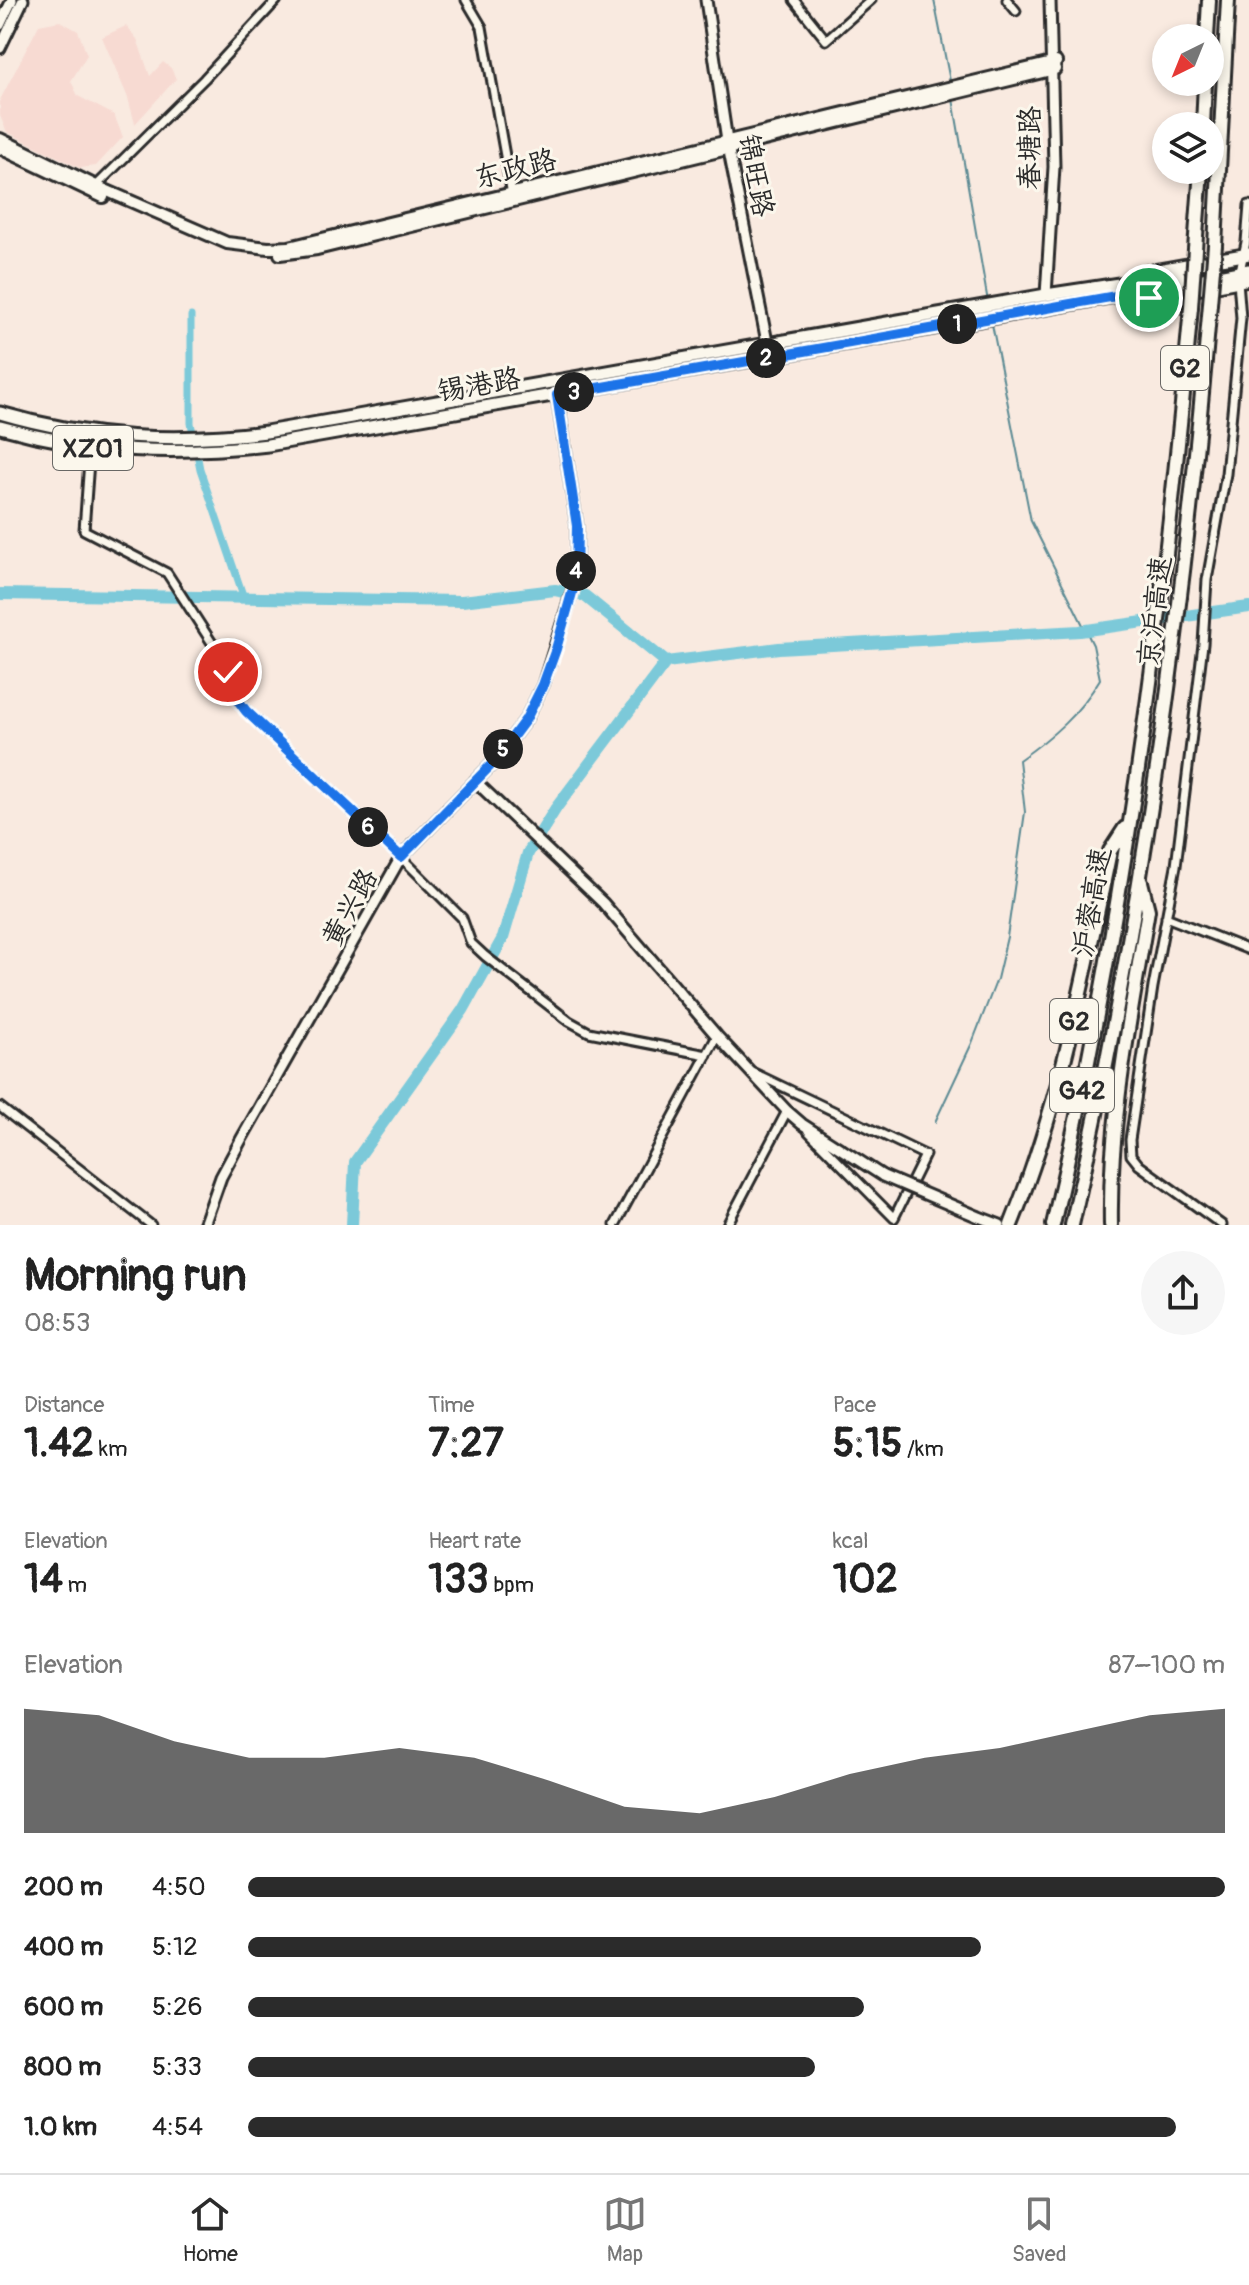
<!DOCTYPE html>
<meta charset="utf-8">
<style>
body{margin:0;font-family:Pangolin,"LXGW WenKai TC",sans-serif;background:#f6f6f6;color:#222;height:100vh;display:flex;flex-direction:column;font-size:30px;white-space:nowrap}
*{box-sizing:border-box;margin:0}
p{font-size:26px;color:#767676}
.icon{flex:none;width:44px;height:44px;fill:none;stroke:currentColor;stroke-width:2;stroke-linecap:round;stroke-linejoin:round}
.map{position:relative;height:1225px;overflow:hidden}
.panel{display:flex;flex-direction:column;background:#fff;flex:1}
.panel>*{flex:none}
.needle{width:52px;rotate:223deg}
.tools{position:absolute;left:1152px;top:24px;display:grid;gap:16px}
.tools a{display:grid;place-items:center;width:72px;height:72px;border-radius:50%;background:#fff;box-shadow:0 4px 12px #0003;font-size:40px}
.pin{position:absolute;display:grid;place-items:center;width:68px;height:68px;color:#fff;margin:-34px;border:4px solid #fff;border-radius:50%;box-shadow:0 2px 8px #0007}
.km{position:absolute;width:40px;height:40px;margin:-20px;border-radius:50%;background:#222;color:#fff;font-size:22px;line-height:40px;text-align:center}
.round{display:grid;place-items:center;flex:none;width:84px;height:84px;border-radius:42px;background:#f6f6f6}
.head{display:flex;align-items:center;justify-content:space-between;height:136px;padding:0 24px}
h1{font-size:44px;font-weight:700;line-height:60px}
.stats{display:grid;grid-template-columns:repeat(3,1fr);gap:12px;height:136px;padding:8px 24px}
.stats div{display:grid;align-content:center}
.stats b{font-size:40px;font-weight:700}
.stats small{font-size:22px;font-weight:400}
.stats p{font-size:22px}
.chart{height:224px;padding:16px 24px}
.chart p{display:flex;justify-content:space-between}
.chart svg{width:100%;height:144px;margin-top:8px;fill:#2b2b2b;opacity:.7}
ul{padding:0 24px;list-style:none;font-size:26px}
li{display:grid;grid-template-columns:128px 96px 1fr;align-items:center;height:60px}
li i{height:20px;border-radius:10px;background:#2b2b2b}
.tab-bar{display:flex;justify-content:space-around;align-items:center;height:112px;border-top:2px solid #e0e0e0;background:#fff;font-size:22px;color:#767676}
.tab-bar a{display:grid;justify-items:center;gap:4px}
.tab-bar .on{color:#2b2b2b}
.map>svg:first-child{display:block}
.built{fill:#f7dad2}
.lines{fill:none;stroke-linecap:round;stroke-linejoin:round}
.stream{stroke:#5b8a93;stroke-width:2}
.canal{stroke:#7bc9d9;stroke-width:7}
.river{stroke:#7bc9d9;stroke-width:12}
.minor-casing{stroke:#2b2b2b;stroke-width:13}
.tertiary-casing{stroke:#2b2b2b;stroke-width:15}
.secondary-casing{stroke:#2b2b2b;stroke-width:16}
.primary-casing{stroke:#2b2b2b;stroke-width:17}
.motorway-casing{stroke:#2b2b2b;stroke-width:18}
.minor{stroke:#fbf7ec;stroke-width:7}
.tertiary{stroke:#fbf7ec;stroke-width:9}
.secondary{stroke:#fbf7ec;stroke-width:10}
.primary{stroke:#fbf7ec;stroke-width:11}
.motorway{stroke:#fbf7ec;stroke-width:12}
.tertiary-bridge-casing{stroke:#2b2b2b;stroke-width:15;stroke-linecap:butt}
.motorway-bridge-casing{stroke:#2b2b2b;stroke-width:18;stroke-linecap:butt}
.tertiary-bridge{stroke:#fbf7ec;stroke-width:9}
.motorway-bridge{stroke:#fbf7ec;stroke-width:12}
.route-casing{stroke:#fff;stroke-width:16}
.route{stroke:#1a73e8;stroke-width:10}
.labels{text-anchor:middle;stroke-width:6;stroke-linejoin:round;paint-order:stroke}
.shield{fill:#fbf7ec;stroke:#696865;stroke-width:2}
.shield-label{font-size:26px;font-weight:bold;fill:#2b2b2b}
.street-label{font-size:28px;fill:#2b2b2b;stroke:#fbf7ec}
</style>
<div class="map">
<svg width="1249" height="1225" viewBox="0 0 1249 1225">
<rect width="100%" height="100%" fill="#f9eae0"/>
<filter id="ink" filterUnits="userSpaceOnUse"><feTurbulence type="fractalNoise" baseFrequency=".0125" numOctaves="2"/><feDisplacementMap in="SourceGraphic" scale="16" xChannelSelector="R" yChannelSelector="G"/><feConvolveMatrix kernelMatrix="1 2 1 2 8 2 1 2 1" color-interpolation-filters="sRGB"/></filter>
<g filter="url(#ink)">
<!-- built -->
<path class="built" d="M60 21 78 31 87 55 71 81 78 96 114 115 123 137 96 166 80 168 7 132 0 116V100L39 25Z
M126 26 137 39 150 76 163 62 171 68 176 79 135 124 128 98 102 37Z"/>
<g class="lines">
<!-- stream -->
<path class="stream" d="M934 0 950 81
M953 99 988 302
M935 1122 972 1043 997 979 1007 937 1025 812 1019 760C1052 737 1080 713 1100 679L1093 645 1031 521 992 324"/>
<!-- canal -->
<path class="canal" d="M191 316V423L200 469 244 598"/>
<!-- river -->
<path class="river" d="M0 594 462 601 555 590 585 596 666 662 779 648 1080 631 1249 607
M352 1225 355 1162 463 1010 503 938 528 853 556 808 666 662"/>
<!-- minor casing -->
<g class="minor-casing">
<path id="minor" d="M466 0 482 27 512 195
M794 0 826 40 871 0
M1007 0 1016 11
M95 187 204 79 277 0
M90 447 84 530 167 573 221 657 228 672 229 688 246 711 401 857 462 918 471 943 485 956 569 1021 589 1032 707 1055
M1166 917 1249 950
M752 1072 925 1155 894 1218 808 1131
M0 1107 151 1225
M615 1225 717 1036
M727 1225 787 1111
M1222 1225 1139 1165 1131 1155 1130 1140 1153 987 1176 866 1203 644 1207 580 1226 474 1241 318 1238 281 1246 242 1249 205"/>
</g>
<!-- tertiary casing -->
<g class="tertiary-casing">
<path id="tertiary" d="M706 0 727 141 770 357
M0 25 12 0
M0 48 23 0
M1046 295 1054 167 1050 0
M475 781 603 903 717 1036 787 1111 802 1124 883 1176
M979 1217 1000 1225
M204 1225 221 1177 242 1138 401 857 493 763 526 719 543 685 576 579 577 526 557 395"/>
</g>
<!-- secondary casing -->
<g class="secondary-casing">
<path id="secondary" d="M0 139 96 186 227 243 268 248 289 247 1056 62
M0 148 103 197
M280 254 317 249 1055 69"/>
</g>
<!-- primary casing -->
<g class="primary-casing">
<path id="primary" d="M1133 279 1147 272 1249 254
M1131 295 1149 298 1249 279
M0 413C89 439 175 443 266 432L1046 295 1179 275
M0 427C92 453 174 455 268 445L1127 294 1249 270"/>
</g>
<!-- motorway casing -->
<g class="motorway-casing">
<path id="motorway" d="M1207 38 1209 0
M1203 126 1205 82
M1215 245 1228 0
M1195 249 1201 170
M1011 1225C1060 1105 1084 977 1110 851L1125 828
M1053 1225C1123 923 1164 615 1191 307
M1072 1225C1141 922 1184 613 1210 304
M1111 1225C1109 1119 1131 1014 1148 910L1141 882"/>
</g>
<!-- minor -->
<use href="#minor" class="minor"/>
<!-- tertiary -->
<use href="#tertiary" class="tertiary"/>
<!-- secondary -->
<use href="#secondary" class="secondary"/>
<!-- primary -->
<use href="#primary" class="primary"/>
<!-- motorway -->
<use href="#motorway" class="motorway"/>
<!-- tertiary-bridge casing -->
<g class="tertiary-bridge-casing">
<path id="tertiary-bridge" d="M883 1176 979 1217"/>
</g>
<!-- motorway-bridge casing -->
<g class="motorway-bridge-casing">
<path id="motorway-bridge" d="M1210 304 1215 245
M1191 307 1195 249"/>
</g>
<!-- tertiary-bridge -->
<use href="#tertiary-bridge" class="tertiary-bridge"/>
<!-- motorway-bridge -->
<use href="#motorway-bridge" class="motorway-bridge"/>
</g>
</g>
<g class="lines" filter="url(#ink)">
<!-- route casing -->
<g class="route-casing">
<path id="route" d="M228 672 229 688 246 711 401 857 493 763 526 719 543 685 556 649 576 579 577 526 557 395 1127 294 1149 298"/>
</g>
<!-- route -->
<use href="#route" class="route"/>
</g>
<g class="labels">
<!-- shield labels -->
<g class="shield">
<rect x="1161" y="346" width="48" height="44" rx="6"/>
<rect x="53" y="426" width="80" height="44" rx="6"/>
<rect x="1050" y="999" width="48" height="44" rx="6"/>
<rect x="1050" y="1068" width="64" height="44" rx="6"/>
</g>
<g class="shield-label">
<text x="1185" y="377">G2</text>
<text x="93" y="457">XZ01</text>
<text x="1074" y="1030">G2</text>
<text x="1082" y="1099">G42</text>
</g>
<!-- street labels -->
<g class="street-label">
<text transform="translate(1029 148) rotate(-90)" y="10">春塘路</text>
<text transform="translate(515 168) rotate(-14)" y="10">东政路</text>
<text transform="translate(757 175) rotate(79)" y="10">锦旺路</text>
<text transform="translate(479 384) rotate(-10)" y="10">锡港路</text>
<text transform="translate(1154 611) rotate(-83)" y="10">京沪高速</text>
<text transform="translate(1091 902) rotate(-80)" y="10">沪蓉高速</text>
<text transform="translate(349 907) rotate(-61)" y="10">黄兴路</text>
</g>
</g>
</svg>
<div class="tools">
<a><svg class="needle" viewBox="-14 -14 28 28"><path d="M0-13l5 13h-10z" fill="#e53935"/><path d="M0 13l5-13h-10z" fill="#767676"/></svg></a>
<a><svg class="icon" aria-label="layers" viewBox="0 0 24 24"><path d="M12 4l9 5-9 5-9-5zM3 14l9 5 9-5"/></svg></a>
</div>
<div class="pin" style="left:1149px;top:298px;background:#1e9e55"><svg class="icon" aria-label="arrive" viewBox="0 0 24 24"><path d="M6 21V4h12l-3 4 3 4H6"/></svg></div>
<div class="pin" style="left:228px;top:672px;background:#d93025"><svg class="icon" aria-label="check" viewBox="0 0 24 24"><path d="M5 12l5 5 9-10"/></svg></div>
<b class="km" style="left:957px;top:324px">1</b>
<b class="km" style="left:766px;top:358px">2</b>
<b class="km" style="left:574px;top:392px">3</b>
<b class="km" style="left:576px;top:571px">4</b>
<b class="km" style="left:503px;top:749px">5</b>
<b class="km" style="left:368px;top:827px">6</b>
</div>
<section class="panel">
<div class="head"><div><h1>Morning run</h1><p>08:53</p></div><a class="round"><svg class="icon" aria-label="share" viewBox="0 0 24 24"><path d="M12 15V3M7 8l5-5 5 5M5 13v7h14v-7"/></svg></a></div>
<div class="stats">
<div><p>Distance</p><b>1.42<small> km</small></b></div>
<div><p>Time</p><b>7:27</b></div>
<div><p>Pace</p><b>5:15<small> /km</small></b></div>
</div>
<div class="stats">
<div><p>Elevation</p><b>14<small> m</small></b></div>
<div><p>Heart rate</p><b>133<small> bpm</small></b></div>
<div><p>kcal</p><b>102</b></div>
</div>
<div class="chart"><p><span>Elevation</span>87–100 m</p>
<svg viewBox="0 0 160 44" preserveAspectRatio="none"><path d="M0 44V6L10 8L20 16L30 21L40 21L50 18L60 21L70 28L80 36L90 38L100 33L110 26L120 21L130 18L140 13L150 8L160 6V44z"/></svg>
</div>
<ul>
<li><b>200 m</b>4:50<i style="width:100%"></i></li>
<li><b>400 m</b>5:12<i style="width:75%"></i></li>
<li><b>600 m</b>5:26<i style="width:63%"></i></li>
<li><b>800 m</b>5:33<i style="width:58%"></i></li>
<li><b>1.0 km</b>4:54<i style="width:95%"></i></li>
</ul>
</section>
<nav class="tab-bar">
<a class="on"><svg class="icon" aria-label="home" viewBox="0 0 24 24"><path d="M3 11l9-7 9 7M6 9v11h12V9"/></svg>Home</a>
<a><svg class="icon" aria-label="map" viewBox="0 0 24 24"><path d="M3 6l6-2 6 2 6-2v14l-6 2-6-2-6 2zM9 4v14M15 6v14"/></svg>Map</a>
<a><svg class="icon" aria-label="saved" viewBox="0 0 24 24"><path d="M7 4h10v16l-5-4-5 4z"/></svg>Saved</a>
</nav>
